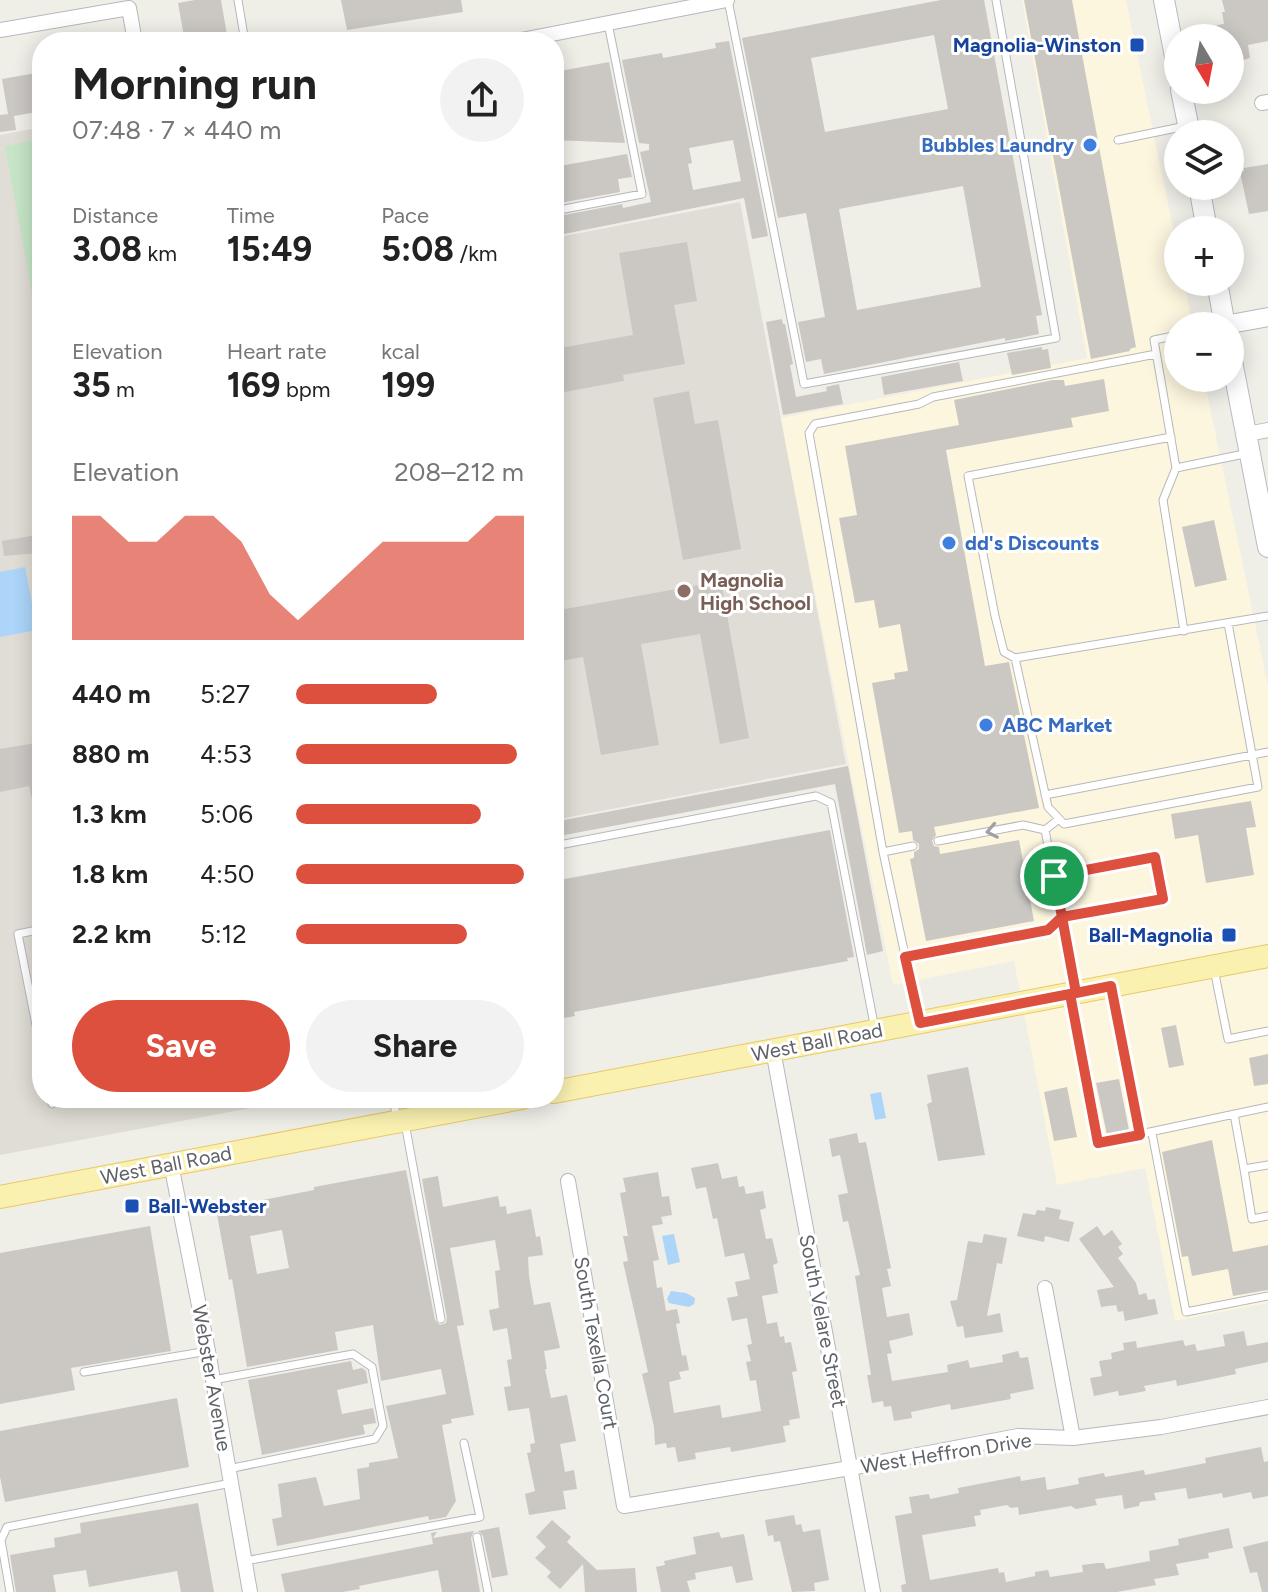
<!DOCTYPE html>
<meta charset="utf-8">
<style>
body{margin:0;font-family:Figtree,sans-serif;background:#f2f2f2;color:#222;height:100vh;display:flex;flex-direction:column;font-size:30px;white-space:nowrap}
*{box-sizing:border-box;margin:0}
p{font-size:26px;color:#767676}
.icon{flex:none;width:44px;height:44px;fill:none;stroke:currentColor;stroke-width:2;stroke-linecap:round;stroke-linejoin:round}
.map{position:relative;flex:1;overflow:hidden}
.side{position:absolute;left:32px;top:32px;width:532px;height:1076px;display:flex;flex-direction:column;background:#fff;border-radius:32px;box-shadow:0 4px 20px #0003}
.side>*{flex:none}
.needle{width:52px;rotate:170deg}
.buttons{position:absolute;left:1164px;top:24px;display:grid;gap:16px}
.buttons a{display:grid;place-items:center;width:80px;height:80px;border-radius:50%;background:#fff;box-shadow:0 4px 20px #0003;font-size:40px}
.pin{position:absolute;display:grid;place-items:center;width:68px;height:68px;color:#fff;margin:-34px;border:4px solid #fff;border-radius:50%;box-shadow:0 2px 8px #0007}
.round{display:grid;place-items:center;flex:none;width:84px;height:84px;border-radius:42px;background:#f2f2f2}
.overview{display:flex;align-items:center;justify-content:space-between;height:136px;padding:0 40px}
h1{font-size:44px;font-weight:700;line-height:60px}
.metrics{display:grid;grid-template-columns:repeat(3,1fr);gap:12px;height:136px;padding:8px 40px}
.metrics div{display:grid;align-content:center}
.metrics b{font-size:34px;font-weight:700}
.metrics small{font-size:22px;font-weight:400}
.metrics p{font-size:22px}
.chart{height:224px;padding:16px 40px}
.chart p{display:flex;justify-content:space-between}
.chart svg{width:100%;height:144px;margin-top:8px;fill:#de503e;opacity:.7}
.cta{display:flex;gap:16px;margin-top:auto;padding:16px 40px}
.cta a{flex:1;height:92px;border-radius:48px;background:#de503e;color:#fff;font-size:32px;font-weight:700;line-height:92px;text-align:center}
.cta a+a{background:#f2f2f2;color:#222}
ul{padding:0 40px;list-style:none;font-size:26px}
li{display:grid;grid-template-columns:128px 96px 1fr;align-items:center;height:60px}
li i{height:20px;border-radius:10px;background:#de503e}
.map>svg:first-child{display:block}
.commercial{fill:#fcf6df}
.education{fill:#dfddd5}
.green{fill:#c5e5c6}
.water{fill:#acd5f9}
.building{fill:#cbc8c4;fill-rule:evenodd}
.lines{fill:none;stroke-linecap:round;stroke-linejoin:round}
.service-casing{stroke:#b7b8bc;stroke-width:9}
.minor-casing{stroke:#b7b8bc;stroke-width:16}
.tertiary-casing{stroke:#b7b8bc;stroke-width:20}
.secondary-casing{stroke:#b8babf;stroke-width:22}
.primary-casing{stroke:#e8c966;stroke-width:24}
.service{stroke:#fff;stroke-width:7}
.minor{stroke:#fff;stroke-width:14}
.tertiary{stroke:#fff;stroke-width:18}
.secondary{stroke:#fff;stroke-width:20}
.primary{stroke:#faf1b1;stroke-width:22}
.oneway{stroke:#9ea0a3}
.route-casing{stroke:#fff;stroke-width:16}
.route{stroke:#de503e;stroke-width:10}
.transit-dot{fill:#1a4fb4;stroke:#fff;stroke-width:3}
.shop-dot{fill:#3f7fe0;stroke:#fff;stroke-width:3}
.education-dot{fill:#8d6e63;stroke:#fff;stroke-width:3}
.labels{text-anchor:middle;stroke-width:6;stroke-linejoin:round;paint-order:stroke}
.transit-label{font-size:20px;font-weight:bold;fill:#164399;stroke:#fff;text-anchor:end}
.shop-label{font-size:20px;font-weight:bold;fill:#366cbe;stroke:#fff;text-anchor:start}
.education-label{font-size:20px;font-weight:bold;fill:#785e54;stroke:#fff;text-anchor:start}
.street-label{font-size:20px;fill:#5e6166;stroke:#fff}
</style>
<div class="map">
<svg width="1268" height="1592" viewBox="0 0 1268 1592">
<rect width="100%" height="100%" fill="#efeee7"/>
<!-- commercial -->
<path class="commercial" d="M1022 0H1126L1178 252V282H1184L1193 326H1178V378H1204L1268 686V1303L1175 1321 1145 1168 1057 1185 1014 961 893 985 780 418 1087 358Z"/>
<!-- education -->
<path class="education" d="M42 127V1098H304L0 1155V135Z
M740 202 846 764 554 820V238Z"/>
<!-- green -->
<path class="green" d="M42 139V335L40 336 5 146Z"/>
<!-- water -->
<path class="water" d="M25 567 37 630 0 637V572Z
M881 1092 886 1118 875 1120 870 1094Z
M674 1234 680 1262 668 1265 662 1236Z
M671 1291 686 1293 695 1298 694 1304 689 1307 669 1303 667 1299Z"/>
<!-- building -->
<path class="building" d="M195 0H221L227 35 185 42 178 3Z
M341 0H461L463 12 347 30Z
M941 0H984L1042 315 1036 316 1039 334 1005 341V338L824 374 821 359 806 362 798 322 825 317 806 213 778 218 742 38ZM934 35 948 109 825 132 811 58ZM963 186 981 287 857 310 839 209Z
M1024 0H1072L1136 347 1130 349V351L1091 359Z
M1222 0H1268V41L1248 45 1250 58 1230 64V38H1219L1217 25 1224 24 1222 12H1225Z
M729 41 768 236 752 239 744 198 554 236V217L622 204 623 208 651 202 640 152 649 150V144L639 143 622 60 662 53 663 58 716 48 715 43ZM733 140 741 181 693 190 688 164 692 163 689 148Z
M609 62 625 143 554 140V72Z
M42 72V111L14 116 16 130 0 132V115L8 114 2 79Z
M627 154 632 177 618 179 620 192 554 204V167Z
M1268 164V211L1249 214 1240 172 1244 171V168Z
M687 242 697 301 674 305 685 364 623 375 624 381 554 394V349L633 335 619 253Z
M782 319 783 324H785L793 364 790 365 796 397 827 391 826 387 839 384 843 404 783 415 766 322Z
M1042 347V350L1048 349 1051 368 1012 375 1007 353Z
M959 362 963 381 884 395 881 377Z
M1104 379 1109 411 1071 418 1073 427 946 450 985 666 1009 662 1039 808 934 827 936 835 932 841 934 846 939 847 940 854 1019 840 1034 921 926 941 910 859 914 858V852L919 849V844L913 840 912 831 899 833 872 683 895 679 894 673 908 671 900 624 879 628 874 600 855 603 839 518 857 515 845 446 959 425 954 400 1053 380H1064L1065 386Z
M689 391 695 424 718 420 741 549 683 560 653 398Z
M1214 520 1227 580 1195 587 1182 527Z
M36 535 39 553 4 556 2 541Z
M721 581 749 738 720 744 700 634 641 644 659 745 601 755 583 657 554 662V611Z
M42 742V815L36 816 29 786 0 792V749Z
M848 766 883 951 867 955 835 784 554 837V822Z
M1251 801 1256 827 1246 828 1254 875 1206 883 1198 835 1175 839 1171 814Z
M830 830 854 957 847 958 848 961 574 1012 575 1016 559 1019 557 1010 554 1011V881Z
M1176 1025 1184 1065 1169 1068 1161 1028Z
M1268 1054V1084L1254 1086 1249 1058Z
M968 1067 985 1155 938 1161 927 1104 932 1102 927 1075Z
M1119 1079 1129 1130 1107 1135 1096 1083Z
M1067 1087 1077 1137 1054 1141 1044 1092Z
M857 1133 859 1143 866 1142 891 1268 887 1269 891 1286 882 1288 887 1317 909 1313 913 1335 889 1341 892 1353 887 1354 892 1381 948 1372 947 1365 968 1360 970 1368 1003 1362 1002 1355 1018 1351 1020 1358 1028 1357 1034 1389 1010 1394 1011 1399 951 1410 950 1404 911 1412 912 1418 894 1421 891 1406 884 1407 883 1401 872 1403 867 1375H871L855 1276 860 1275 848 1221 843 1222 838 1195 848 1193 840 1155 832 1157 829 1139Z
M1212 1140 1233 1252 1268 1245V1290L1233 1296 1228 1269 1192 1276 1188 1256 1182 1257 1162 1152Z
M718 1163 722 1179 737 1176 739 1187 744 1186 746 1194 763 1191 766 1208 760 1210 766 1239 772 1238 778 1263 773 1265 778 1293 762 1296 767 1324 777 1322 780 1337 784 1336 785 1343 791 1342 797 1371 792 1372 800 1418 789 1420 790 1425 783 1426 786 1442 731 1452 730 1447 695 1453 696 1459 678 1462 675 1447 667 1448 666 1443 655 1445 654 1427 642 1374 648 1372 623 1262 628 1261 623 1236H628L620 1193 626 1192 623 1178 658 1172 662 1197 669 1196 672 1215 661 1217 663 1224 652 1226 659 1260 653 1261 657 1288 662 1287 666 1311 677 1309 680 1323 676 1324 682 1356 686 1355 689 1370 679 1372 681 1379 669 1382 674 1413 720 1405 722 1418 761 1411 756 1380 750 1381 746 1362 751 1361 747 1345 752 1344 747 1318 732 1321 727 1298 738 1296 735 1282 750 1279 744 1253 725 1257 717 1218 713 1219 706 1187 696 1189 691 1168Z
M406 1170 435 1320 440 1325 446 1323 447 1318 422 1179 438 1176 443 1207 498 1196 500 1207 506 1206 507 1214 531 1209 536 1237 540 1236 543 1255 528 1257 529 1276 534 1305 550 1302 560 1348 544 1351 547 1369H545L551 1398 567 1395 576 1441 560 1444 565 1472 574 1470 577 1489 563 1491 566 1509 529 1515 525 1494 535 1491 527 1453 531 1452 530 1444 535 1443 529 1408 508 1411 504 1387 511 1386 507 1360 512 1359 507 1328 493 1331 489 1310 499 1308 495 1271 500 1270 495 1240 450 1248 464 1325 457 1326 474 1415 451 1419 452 1423 442 1425 456 1501 446 1517 429 1520 428 1516 277 1546 272 1519 282 1517 278 1484 316 1477 324 1506 360 1499 357 1469 369 1467V1463L398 1458 386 1406 446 1394 441 1369 381 1381 373 1325 335 1332 338 1350 247 1367 232 1279 229 1280 216 1209 314 1190V1187ZM282 1230 289 1268 257 1274 250 1236Z
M1046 1207 1061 1210 1059 1219 1074 1222 1069 1242 1045 1236 1044 1242 1017 1236 1023 1213 1035 1215 1037 1210 1045 1211Z
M150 1226 171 1351 71 1368 75 1390 0 1404V1253Z
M1097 1226 1104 1236 1112 1230 1122 1244 1118 1247 1123 1254 1118 1258 1136 1283 1139 1295 1146 1293 1148 1300 1155 1299 1158 1314 1125 1321 1123 1311 1118 1312 1116 1305 1101 1307 1097 1290 1114 1287 1079 1239Z
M984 1234 1007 1238 1002 1264 997 1263 987 1316 1000 1313 1003 1332 965 1338 963 1326 957 1327 950 1301 957 1300 968 1241 982 1243Z
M1244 1331 1247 1346 1268 1342V1362L1235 1369 1236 1374 1202 1381 1177 1386 1176 1380 1144 1386 1146 1391 1119 1396 1118 1391 1094 1396 1090 1378 1102 1376 1099 1361 1112 1359 1111 1353 1124 1350 1123 1343 1136 1341 1137 1348 1183 1340 1185 1346 1195 1344 1197 1351 1225 1346 1223 1335Z
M351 1361 353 1370 362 1368 366 1371 368 1383 337 1390 342 1414 373 1408 376 1423 363 1425 365 1434 262 1455 248 1380Z
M177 1398 189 1467 5 1502 0 1477V1431Z
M1261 1447 1264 1462 1268 1461V1496L1253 1499 1251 1492 1223 1498 1222 1493 1188 1499 1186 1488 1154 1493 1156 1500 1140 1502 1139 1506 1124 1509 1122 1495 1095 1499 1097 1505 1076 1509 1071 1506 1019 1515 1018 1507 1011 1508 1007 1505 980 1510 981 1515 974 1516 976 1526 922 1535 930 1580 998 1568 999 1573 1004 1572 1006 1582 1035 1576V1572L1048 1570 1050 1577 1083 1572 1082 1565 1098 1563H1104L1106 1569 1150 1561 1149 1551 1179 1545 1178 1539 1229 1528 1233 1548 1208 1553 1209 1558 1176 1564 1179 1575 1154 1579 1156 1585 1117 1592H902L901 1585 906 1584 895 1516 912 1513 909 1497 929 1494 930 1499 959 1493 958 1488 1020 1476 1021 1481 1045 1477 1047 1490 1079 1484 1078 1478 1104 1473 1105 1477 1144 1470 1145 1475 1206 1463 1205 1458Z
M198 1503 214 1592H181L177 1571 89 1587 86 1570 53 1575 56 1592H16L10 1555 55 1547 54 1538 81 1533 80 1523Z
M794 1515 796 1525 801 1524 803 1532 820 1529 829 1580 814 1583 815 1591 792 1592 780 1541 774 1542 773 1535 768 1536 765 1520Z
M552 1520 571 1537 567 1542 597 1570 635 1568 637 1592H585L583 1564 560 1589 547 1577 551 1572 535 1558 546 1547 536 1537Z
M499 1527 508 1575 492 1578 483 1536 478 1531Z
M474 1531 471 1538 480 1592H442L438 1570 359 1586 360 1589 343 1592H285L281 1574 433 1544 431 1533 437 1532 433 1538Z
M719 1532 721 1538 744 1534 753 1580 736 1583 732 1566 695 1573 696 1579 687 1581 690 1592H661L656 1567 665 1565 664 1561 696 1554 693 1537Z
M1268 1541V1592H1262L1257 1572 1250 1573 1243 1547Z"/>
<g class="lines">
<!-- service casing -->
<g class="service-casing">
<path id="service" d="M238 0 245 42
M728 0 804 384 1056 338 996 0
M1118 140 1186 126
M554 211 642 194 608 23
M1178 335 1154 340 1176 468 1163 500 1184 631
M1171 437 968 476 995 616 1004 652 1015 658 1268 616
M1176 468 1249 453
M1015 658 1048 807 1064 824 1258 787 1228 623
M1045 795 1268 752
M1059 819 1045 830 1076 991
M938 841 1023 825 1045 830
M554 846 816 796 831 803 875 1029
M883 852 913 846
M42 929 18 934 42 1055
M905 957 1048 930 1062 917 1163 899 1155 857 1054 876
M1214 969 1228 1039 1268 1031
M1111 988 1140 1135
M1071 998 1098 1143 1268 1107
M919 1021 883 852 809 433 815 424 919 404 933 397 1156 354
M50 1098 52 1104
M393 1098 397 1120
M1234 1114 1244 1169
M405 1123 441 1319
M1152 1133 1186 1312 1268 1296
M1268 1165 1244 1169 1252 1219 1268 1216
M84 1372 208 1351
M213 1380 353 1354 372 1367 383 1426 375 1439 228 1469
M477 1537 488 1592
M245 1561 480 1517 464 1443
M10 1592 1 1540 7 1527 231 1483"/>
</g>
<!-- minor casing -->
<g class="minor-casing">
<path id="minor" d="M0 30 129 8 135 42
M511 42 727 0
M1262 103 1268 102
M1247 434 1268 430
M773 1050 873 1592
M171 1164 208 1351 250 1592
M568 1181 624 1506 850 1468 1018 1436 1073 1438 1161 1427 1268 1407
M1045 1288 1073 1438"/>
</g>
<!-- tertiary casing -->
<g class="tertiary-casing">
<path id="tertiary" d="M1225 325 1268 317"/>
</g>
<!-- secondary casing -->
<g class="secondary-casing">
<path id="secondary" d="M1164 0 1178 72
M1181 90 1190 134
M1199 186 1207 230
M1217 282 1225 326
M1230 351 1268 547"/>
</g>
<!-- primary casing -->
<g class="primary-casing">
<path id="primary" d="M554 1092 1268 956
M0 1197 522 1098"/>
</g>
<!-- service -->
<use href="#service" class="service"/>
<!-- minor -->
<use href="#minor" class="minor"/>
<!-- tertiary -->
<use href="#tertiary" class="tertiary"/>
<!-- secondary -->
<use href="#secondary" class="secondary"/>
<!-- primary -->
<use href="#primary" class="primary"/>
</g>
<!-- one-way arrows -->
<defs><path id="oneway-chevron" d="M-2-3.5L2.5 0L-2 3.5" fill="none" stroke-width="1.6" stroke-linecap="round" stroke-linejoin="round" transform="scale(2)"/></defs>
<use class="oneway" href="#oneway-chevron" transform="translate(992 831) rotate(169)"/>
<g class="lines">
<!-- route casing -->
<g class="route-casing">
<path id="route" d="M1054 876 1062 917 1048 930 905 957 920 1023 1070 994 1098 1143 1140 1135 1111 986 1076 993 1062 917 1163 899 1155 857 1054 876"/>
</g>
<!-- route -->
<use href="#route" class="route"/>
</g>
<!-- markers -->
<g class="transit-dot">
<rect x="1129" y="37" width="16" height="16" rx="4"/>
<rect x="1221" y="927" width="16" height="16" rx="4"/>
<rect x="124" y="1198" width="16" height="16" rx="4"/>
</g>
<g class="shop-dot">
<circle cx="1090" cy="145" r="8"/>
<circle cx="949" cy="543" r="8"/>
<circle cx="986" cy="725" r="8"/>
</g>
<circle class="education-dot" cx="684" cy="591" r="8"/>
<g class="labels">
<!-- transit labels -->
<g class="transit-label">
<text x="1121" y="52">Magnolia-Winston</text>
<text x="1213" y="942">Ball-Magnolia</text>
<text x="148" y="1213" text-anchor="start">Ball-Webster</text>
</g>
<!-- shop labels -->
<g class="shop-label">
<text x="1074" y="152" text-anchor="end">Bubbles Laundry</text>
<text x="965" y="550">dd's Discounts</text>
<text x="1002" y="732">ABC Market</text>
</g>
<!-- education labels -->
<g class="education-label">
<text x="700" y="587">Magnolia<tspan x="700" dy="23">High School</tspan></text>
</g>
<!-- street labels -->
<g class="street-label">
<text transform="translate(817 1042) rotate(-11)" y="7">West Ball Road</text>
<text transform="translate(166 1165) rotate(-11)" y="7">West Ball Road</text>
<text transform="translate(823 1321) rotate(79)" y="7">South Velare Street</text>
<text transform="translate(596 1343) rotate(80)" y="7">South Texella Court</text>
<text transform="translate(212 1378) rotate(80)" y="7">Webster Avenue</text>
<text transform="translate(946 1453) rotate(-9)" y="7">West Heffron Drive</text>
</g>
</g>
</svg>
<div class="buttons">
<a><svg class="needle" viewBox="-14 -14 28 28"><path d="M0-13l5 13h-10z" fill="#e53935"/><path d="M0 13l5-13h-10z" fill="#767676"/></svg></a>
<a><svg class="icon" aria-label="layers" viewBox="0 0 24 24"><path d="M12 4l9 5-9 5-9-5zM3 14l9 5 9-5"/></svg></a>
<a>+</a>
<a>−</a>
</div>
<div class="pin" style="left:1054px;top:876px;background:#1e9e55"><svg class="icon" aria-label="arrive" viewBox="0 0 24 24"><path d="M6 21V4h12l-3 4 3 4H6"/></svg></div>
<section class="side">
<div class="overview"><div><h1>Morning run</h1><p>07:48 · 7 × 440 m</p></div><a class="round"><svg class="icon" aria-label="share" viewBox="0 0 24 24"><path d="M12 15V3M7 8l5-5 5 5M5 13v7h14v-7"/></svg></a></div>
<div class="metrics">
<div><p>Distance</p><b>3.08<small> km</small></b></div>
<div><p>Time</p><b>15:49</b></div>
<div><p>Pace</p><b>5:08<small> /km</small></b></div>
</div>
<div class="metrics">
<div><p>Elevation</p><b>35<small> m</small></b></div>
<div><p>Heart rate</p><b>169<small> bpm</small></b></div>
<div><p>kcal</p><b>199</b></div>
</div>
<div class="chart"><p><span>Elevation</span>208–212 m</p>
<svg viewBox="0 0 160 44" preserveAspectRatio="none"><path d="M0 44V6L10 6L20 14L30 14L40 6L50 6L60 14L70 30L80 38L90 30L100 22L110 14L120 14L130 14L140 14L150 6L160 6V44z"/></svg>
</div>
<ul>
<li><b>440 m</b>5:27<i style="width:62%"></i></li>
<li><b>880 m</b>4:53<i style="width:97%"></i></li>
<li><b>1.3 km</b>5:06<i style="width:81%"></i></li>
<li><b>1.8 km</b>4:50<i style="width:100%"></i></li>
<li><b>2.2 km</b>5:12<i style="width:75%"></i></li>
</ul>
<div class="cta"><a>Save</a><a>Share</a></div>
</section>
</div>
